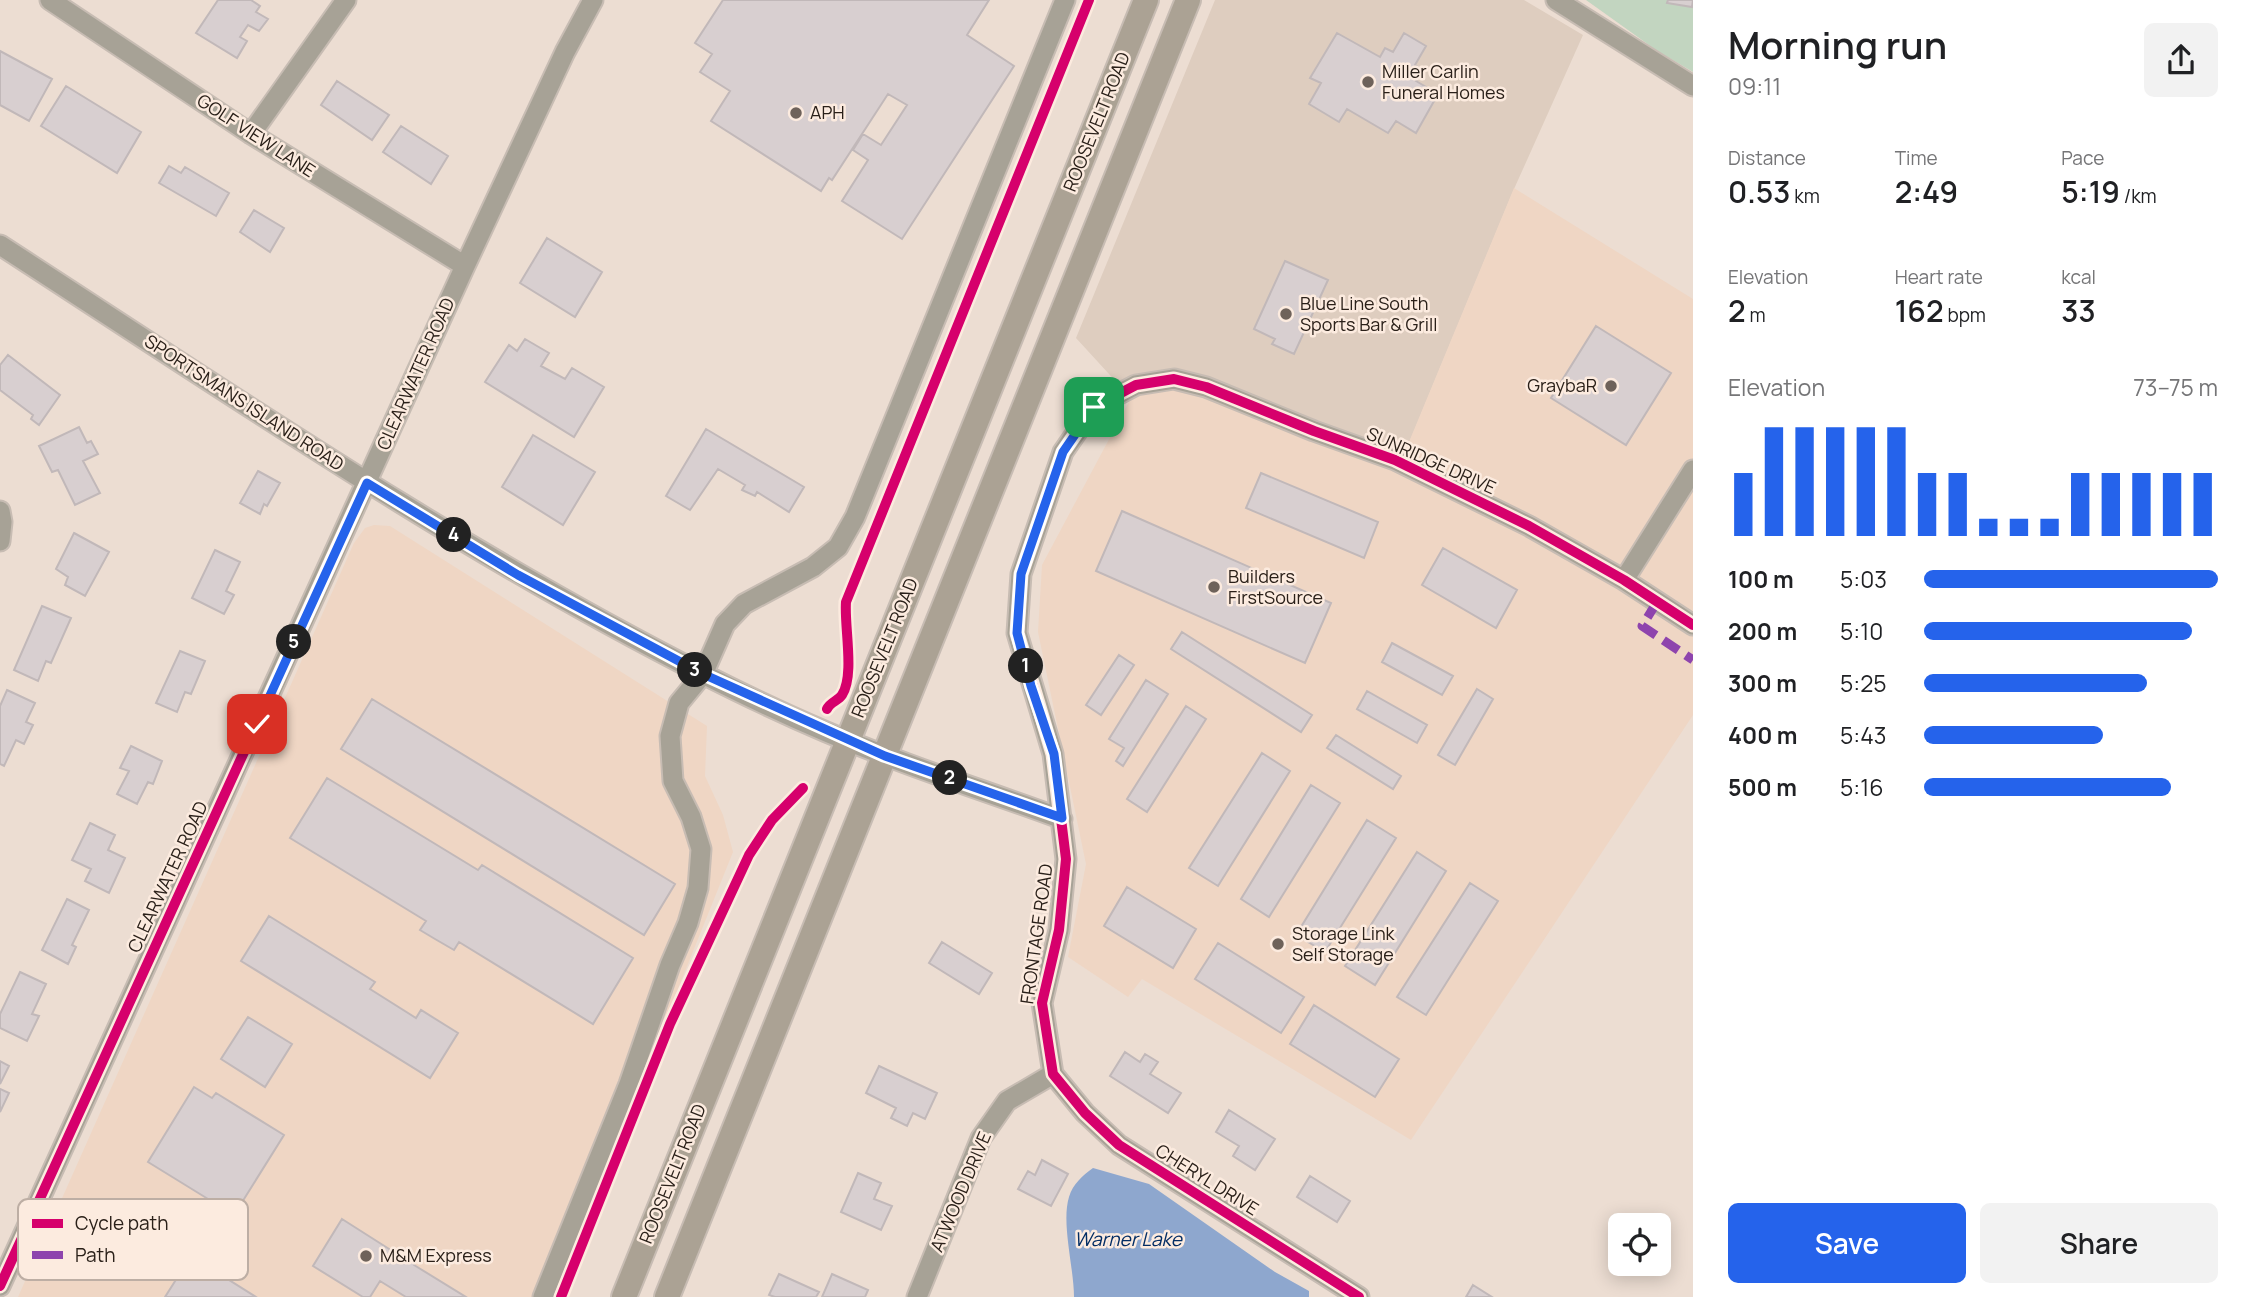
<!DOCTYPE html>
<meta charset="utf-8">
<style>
body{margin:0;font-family:Manrope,sans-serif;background:#f2f2f2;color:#202124;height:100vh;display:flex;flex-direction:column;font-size:26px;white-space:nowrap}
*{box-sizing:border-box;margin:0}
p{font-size:23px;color:#757577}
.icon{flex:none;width:38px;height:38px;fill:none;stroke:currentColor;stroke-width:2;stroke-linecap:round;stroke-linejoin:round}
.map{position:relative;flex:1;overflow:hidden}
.sheet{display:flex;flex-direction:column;background:#fff;width:560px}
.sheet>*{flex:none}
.buttons{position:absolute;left:1608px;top:1213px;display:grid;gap:14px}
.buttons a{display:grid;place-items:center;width:63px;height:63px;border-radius:10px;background:#fff;box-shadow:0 4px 18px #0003;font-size:35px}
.pin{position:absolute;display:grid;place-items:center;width:60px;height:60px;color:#fff;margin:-30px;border-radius:14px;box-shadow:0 4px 10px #0006}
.km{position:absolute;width:35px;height:35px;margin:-18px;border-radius:50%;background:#222;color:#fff;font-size:19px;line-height:35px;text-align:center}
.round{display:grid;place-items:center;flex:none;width:74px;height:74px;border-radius:10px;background:#f2f2f2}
.head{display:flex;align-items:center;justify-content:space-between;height:119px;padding:0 35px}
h1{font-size:38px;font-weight:600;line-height:52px}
.metrics{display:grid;grid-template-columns:repeat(3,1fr);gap:10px;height:119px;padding:7px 35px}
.metrics div{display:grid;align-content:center}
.metrics b{font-size:30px;font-weight:600}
.metrics small{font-size:19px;font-weight:400}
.metrics p{font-size:19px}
.chart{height:196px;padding:14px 35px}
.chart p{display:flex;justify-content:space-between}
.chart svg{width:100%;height:126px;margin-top:7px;stroke:#2563eb;stroke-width:6}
.cta{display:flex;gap:14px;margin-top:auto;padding:14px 35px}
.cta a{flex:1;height:80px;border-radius:10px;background:#2563eb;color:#fff;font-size:28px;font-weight:600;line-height:80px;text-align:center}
.cta a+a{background:#f2f2f2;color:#202124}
ul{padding:0 35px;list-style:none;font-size:23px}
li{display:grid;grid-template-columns:112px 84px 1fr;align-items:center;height:52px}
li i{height:18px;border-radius:9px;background:#2563eb}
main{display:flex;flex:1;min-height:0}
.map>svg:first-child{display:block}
.commercial{fill:#decdbf}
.built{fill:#efd6c4}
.green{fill:#c2d5c0}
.water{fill:#8ea7ce}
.building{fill:#d8cfd0;stroke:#c1b8b9;stroke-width:2}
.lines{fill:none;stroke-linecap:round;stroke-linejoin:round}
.minor-casing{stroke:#c7bcb3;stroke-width:23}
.major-casing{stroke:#c7bcb3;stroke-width:28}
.minor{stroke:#a7a296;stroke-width:19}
.major{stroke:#aba294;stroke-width:24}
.quiet{stroke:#8e44ad;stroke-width:9;stroke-dasharray:18 9;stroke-linecap:butt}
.cycleway-casing{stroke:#fcebdf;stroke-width:15}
.cycleway{stroke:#d6006c;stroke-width:10}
.route-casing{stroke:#fff;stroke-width:14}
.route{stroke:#2563eb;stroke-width:9}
.poi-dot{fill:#6e625a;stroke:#fcebdf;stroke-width:2.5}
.labels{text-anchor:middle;stroke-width:5;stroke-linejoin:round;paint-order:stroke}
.poi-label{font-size:18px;fill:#2a2019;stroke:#fcebdf;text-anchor:start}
.street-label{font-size:18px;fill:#2a2019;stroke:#fcebdf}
.water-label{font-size:19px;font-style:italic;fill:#032d64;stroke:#fcebdf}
.key{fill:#fcebdf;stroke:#bdaea4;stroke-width:2}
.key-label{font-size:19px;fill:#2a2019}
</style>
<main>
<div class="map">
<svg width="1693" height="1297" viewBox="0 0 1693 1297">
<rect width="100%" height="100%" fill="#ecddd2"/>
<!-- commercial -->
<path class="commercial" d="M1215 0H1524L1583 35 1514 189 1397 472 1178 383 1131 398 1076 338Z"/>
<!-- built -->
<path class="built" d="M1514 188 1693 299V715L1411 1140 1142 979 1128 997 1068 957 1086 864 1038 632 1042 565 1131 398 1177 383 1397 471Z
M374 525 390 526 707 726 705 776 723 815 733 852 554 1297H18L354 543 365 528Z"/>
<!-- green -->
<path class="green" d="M1586 0H1668L1667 2 1693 4V72L1656 50Z"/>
<!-- water -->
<path class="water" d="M1093 1168 1149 1184 1275 1272 1309 1291V1297H1074C1074 1268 1061 1223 1069 1197 1073 1184 1082 1176 1093 1168Z"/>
<!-- building -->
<path class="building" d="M218 0H251L260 6 256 12 268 19 259 31 248 25 240 37 247 41 237 58 196 33Z
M723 0H989L967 35 1014 66 902 239 842 201 868 160 853 150 863 134 881 145 907 105 888 94 832 180 829 178 821 191 711 121 730 91 700 72 712 54 695 43Z
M1668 0H1693L1692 7 1667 3Z
M1337 33 1380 57 1385 48 1393 52 1404 33 1426 46 1415 65 1422 70 1416 81 1438 94 1416 133 1396 121 1388 133 1347 109 1339 122 1309 104 1321 83 1310 78Z
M0 51 52 79 29 121 0 105Z
M337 81 389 115 372 140 321 105Z
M66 86 141 132 117 173 41 126Z
M401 126 448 156 431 184 383 152Z
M169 166 181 173 185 167 229 193 216 216 159 183Z
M254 210 284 228 270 252 240 232Z
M547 238 602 272 575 317 520 283Z
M1285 261 1328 280 1294 354 1272 344 1275 339 1254 329Z
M1596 326 1671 373 1626 445 1551 398Z
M525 339 549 353 541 366 565 379 572 368 604 387 574 437 485 382 509 345 517 351Z
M8 355 60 395 39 425 31 419 33 415 0 390V365Z
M79 427 87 443 91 441 98 454 83 461 100 493 75 505 58 470 52 472 39 446Z
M706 429 804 487 789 512 757 492 755 496 742 490 745 485 718 469 690 510 666 496Z
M533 435 595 472 563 525 502 487Z
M258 471 280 483 267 506 264 504 260 514 240 503Z
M1261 473 1378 522 1364 558 1246 508Z
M1122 511 1331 603 1305 663 1096 571Z
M74 533 109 552 85 596 65 585 68 577 56 569Z
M1443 548 1517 590 1496 628 1422 585Z
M215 550 240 562 226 591 234 595 224 614 192 598Z
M42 606 71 618 51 663 46 661 38 681 14 670Z
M1182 632 1312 715 1301 732 1171 649Z
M1392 643 1453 676 1442 695 1382 662Z
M180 651 205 661 191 694 185 692 177 712 156 703Z
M1119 655 1134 665 1101 715 1086 705Z
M1146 680 1168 694 1123 766 1116 761 1124 748 1109 739Z
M1477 689 1493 699 1455 765 1438 755Z
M7 690 35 703 26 722 33 725 24 744 16 740 4 766 0 764V706Z
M1367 691 1427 725 1417 743 1357 709Z
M372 699 675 884 644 935 341 749Z
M1186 706 1206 719 1147 812 1127 799Z
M1336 735 1401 776 1393 789 1327 748Z
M131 746 162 761 153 784 148 782 137 804 117 794 129 771 120 768Z
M1262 753 1290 771 1218 886 1189 868Z
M327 778 478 870 482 865 633 958 593 1024 459 942 454 950 435 939 420 930 426 921 290 838Z
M1311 785 1340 803 1269 917 1241 899Z
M1367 820 1396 838 1325 952 1296 935Z
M90 823 115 835 108 850 125 858 109 893 85 881 91 869 72 860Z
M1417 852 1446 871 1375 985 1345 966Z
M1470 883 1498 901 1426 1015 1397 997Z
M1127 887 1196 929 1173 968 1104 926Z
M67 899 89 910 72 945 76 947 68 964 42 950Z
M269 916 375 982 370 989 416 1018 421 1010 458 1033 430 1078 241 961Z
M942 942 992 973 979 994 929 963Z
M1218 943 1304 997 1281 1033 1195 979Z
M20 972 46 984 32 1014 39 1016 27 1041 0 1028V1014Z
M1314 1005 1399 1059 1375 1097 1290 1044Z
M248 1017 292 1044 265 1087 221 1059Z
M1125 1052 1140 1062 1145 1054 1158 1062 1150 1074 1181 1093 1168 1113 1110 1076Z
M0 1061 9 1066 0 1084Z
M879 1066 937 1093 925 1119 913 1113 907 1126 891 1118 896 1108 866 1093Z
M194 1087 212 1098 216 1093 284 1135 234 1215 148 1162Z
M0 1089 9 1093 0 1112Z
M1229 1110 1275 1139 1255 1170 1233 1156 1239 1146 1216 1132Z
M1042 1160 1068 1174 1051 1206 1018 1189 1028 1171 1035 1175Z
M858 1173 881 1183 874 1199 892 1206 881 1230 841 1212Z
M1310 1176 1350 1201 1337 1222 1297 1197Z
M342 1219 397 1254 401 1249 417 1259 414 1265 466 1297H406L380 1281 370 1297H363L313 1266Z
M191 1256 256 1297H165Z
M779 1274 819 1292 816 1297H775L769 1295Z
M832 1274 868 1290 865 1297H822Z
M1473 1285 1492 1297H1466Z"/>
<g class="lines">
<!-- minor casing -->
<g class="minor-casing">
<path id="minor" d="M50 0 251 134 465 266
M1556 0 1693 86
M251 134 346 0
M0 245C230 394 457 549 701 673 760 703 822 732 884 755 943 778 1003 797 1062 819
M0 511 2 522 0 541
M1624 580 1693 470
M0 1286 465 266 565 52 593 0
M543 1297 629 1084 670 965 688 923 698 888 701 849 691 817 673 781 670 736 679 703 703 674 725 624 744 604 813 567 838 547 855 517 1065 0
M917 1297 981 1138 1007 1101 1053 1074
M1359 1297 1119 1145 1085 1113 1053 1074 1042 1003 1059 930 1066 859 1053 754 1017 633 1021 574 1063 452 1094 407 1136 385 1174 379 1206 387 1314 431 1395 460 1529 526 1624 580 1693 625"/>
</g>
<!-- major casing -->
<g class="major-casing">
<path id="major" d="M624 1297 1146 0
M667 1297 1188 0"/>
</g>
<!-- minor -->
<use href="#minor" class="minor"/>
<!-- major -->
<use href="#major" class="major"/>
<!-- quiet -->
<path class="quiet" d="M1657 602 1642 626 1693 660"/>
<!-- cycleway casing -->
<g class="cycleway-casing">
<path id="cycleway" d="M827 709C830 702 838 701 842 695 855 675 844 626 846 602L1089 0
M0 1286 367 483
M561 1297 670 1024 749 855 772 820 803 788
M1359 1297 1119 1145 1085 1113 1053 1074 1042 1003 1059 930 1066 859 1053 754 1017 633 1021 574 1063 452 1094 407 1136 385 1174 379 1206 387 1314 431 1395 460 1529 526 1624 580 1693 625"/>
</g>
<!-- cycleway -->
<use href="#cycleway" class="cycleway"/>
</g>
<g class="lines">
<!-- route casing -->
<g class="route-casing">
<path id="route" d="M257 724 367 483 518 575 703 674 885 756 1062 818 1054 754 1031 686 1017 633 1021 574 1063 452 1094 407"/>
</g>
<!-- route -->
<use href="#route" class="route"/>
</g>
<!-- markers -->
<g class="poi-dot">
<circle cx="1368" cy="82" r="7"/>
<circle cx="796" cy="113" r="7"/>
<circle cx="1286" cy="314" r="7"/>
<circle cx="1611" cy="386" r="7"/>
<circle cx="1214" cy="587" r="7"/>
<circle cx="1278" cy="944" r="7"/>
<circle cx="366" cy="1256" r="7"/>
</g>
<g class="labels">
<!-- poi labels -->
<g class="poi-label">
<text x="1382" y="78">Miller Carlin<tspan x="1382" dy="21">Funeral Homes</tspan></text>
<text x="810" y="119">APH</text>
<text x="1300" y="310">Blue Line South<tspan x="1300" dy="21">Sports Bar &amp; Grill</tspan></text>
<text x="1597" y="392" text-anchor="end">GraybaR</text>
<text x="1228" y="583">Builders<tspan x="1228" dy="21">FirstSource</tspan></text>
<text x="1292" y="940">Storage Link<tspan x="1292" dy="21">Self Storage</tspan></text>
<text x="380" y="1262">M&amp;M Express</text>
</g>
<!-- street labels -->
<g class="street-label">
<text transform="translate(1097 122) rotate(-68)" y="6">ROOSEVELT ROAD</text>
<text transform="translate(256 136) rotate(33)" y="6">GOLF VIEW LANE</text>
<text transform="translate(416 374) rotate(-66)" y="6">CLEARWATER ROAD</text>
<text transform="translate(244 403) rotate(33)" y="6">SPORTSMANS ISLAND ROAD</text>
<text transform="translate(1431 461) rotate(24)" y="6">SUNRIDGE DRIVE</text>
<text transform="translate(885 648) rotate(-68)" y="6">ROOSEVELT ROAD</text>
<text transform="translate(168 877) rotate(-65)" y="6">CLEARWATER ROAD</text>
<text transform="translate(1037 934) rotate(-82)" y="6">FRONTAGE ROAD</text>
<text transform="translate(673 1174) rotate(-68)" y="6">ROOSEVELT ROAD</text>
<text transform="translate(1207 1180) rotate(32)" y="6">CHERYL DRIVE</text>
<text transform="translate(961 1192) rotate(-67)" y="6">ATWOOD DRIVE</text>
</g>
<!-- water labels -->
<g class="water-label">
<text x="1128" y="1246">Warner Lake</text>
</g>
</g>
<!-- legend -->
<rect x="18" y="1199" width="230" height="81" rx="10" class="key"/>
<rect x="32" y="1219" width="31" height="9" fill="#d6006c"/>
<rect x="32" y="1251" width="31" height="8" fill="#8e44ad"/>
<g class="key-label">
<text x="75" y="1230">Cycle path</text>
<text x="75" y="1262">Path</text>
</g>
</svg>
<div class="buttons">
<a><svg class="icon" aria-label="locate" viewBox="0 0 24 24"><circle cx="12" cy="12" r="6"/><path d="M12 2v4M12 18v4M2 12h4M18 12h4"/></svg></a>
</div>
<div class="pin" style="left:1094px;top:407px;background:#1e9e55"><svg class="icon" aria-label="arrive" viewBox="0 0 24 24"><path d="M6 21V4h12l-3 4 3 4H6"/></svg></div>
<div class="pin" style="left:257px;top:724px;background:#d93025"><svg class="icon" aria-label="check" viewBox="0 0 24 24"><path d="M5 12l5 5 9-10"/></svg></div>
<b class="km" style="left:1026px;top:666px">1</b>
<b class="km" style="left:950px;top:778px">2</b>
<b class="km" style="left:695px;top:670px">3</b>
<b class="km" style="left:454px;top:535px">4</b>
<b class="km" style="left:294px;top:642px">5</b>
</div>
<section class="sheet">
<div class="head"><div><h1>Morning run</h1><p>09:11</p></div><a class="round"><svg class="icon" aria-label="share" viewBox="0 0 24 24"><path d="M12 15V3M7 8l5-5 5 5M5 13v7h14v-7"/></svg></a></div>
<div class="metrics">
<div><p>Distance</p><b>0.53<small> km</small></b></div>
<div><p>Time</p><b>2:49</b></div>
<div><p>Pace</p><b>5:19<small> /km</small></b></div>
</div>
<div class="metrics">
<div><p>Elevation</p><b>2<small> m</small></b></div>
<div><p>Heart rate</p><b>162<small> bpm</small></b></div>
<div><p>kcal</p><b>33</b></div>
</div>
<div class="chart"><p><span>Elevation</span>73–75 m</p>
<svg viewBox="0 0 160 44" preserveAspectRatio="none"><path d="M5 44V22M15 44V6M25 44V6M35 44V6M45 44V6M55 44V6M65 44V22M75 44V22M85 44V38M95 44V38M105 44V38M115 44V22M125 44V22M135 44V22M145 44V22M155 44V22"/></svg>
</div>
<ul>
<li><b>100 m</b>5:03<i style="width:100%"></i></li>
<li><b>200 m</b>5:10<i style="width:91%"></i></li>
<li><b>300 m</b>5:25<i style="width:76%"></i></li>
<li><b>400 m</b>5:43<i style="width:61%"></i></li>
<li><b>500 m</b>5:16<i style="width:84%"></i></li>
</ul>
<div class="cta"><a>Save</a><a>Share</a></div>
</section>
</main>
